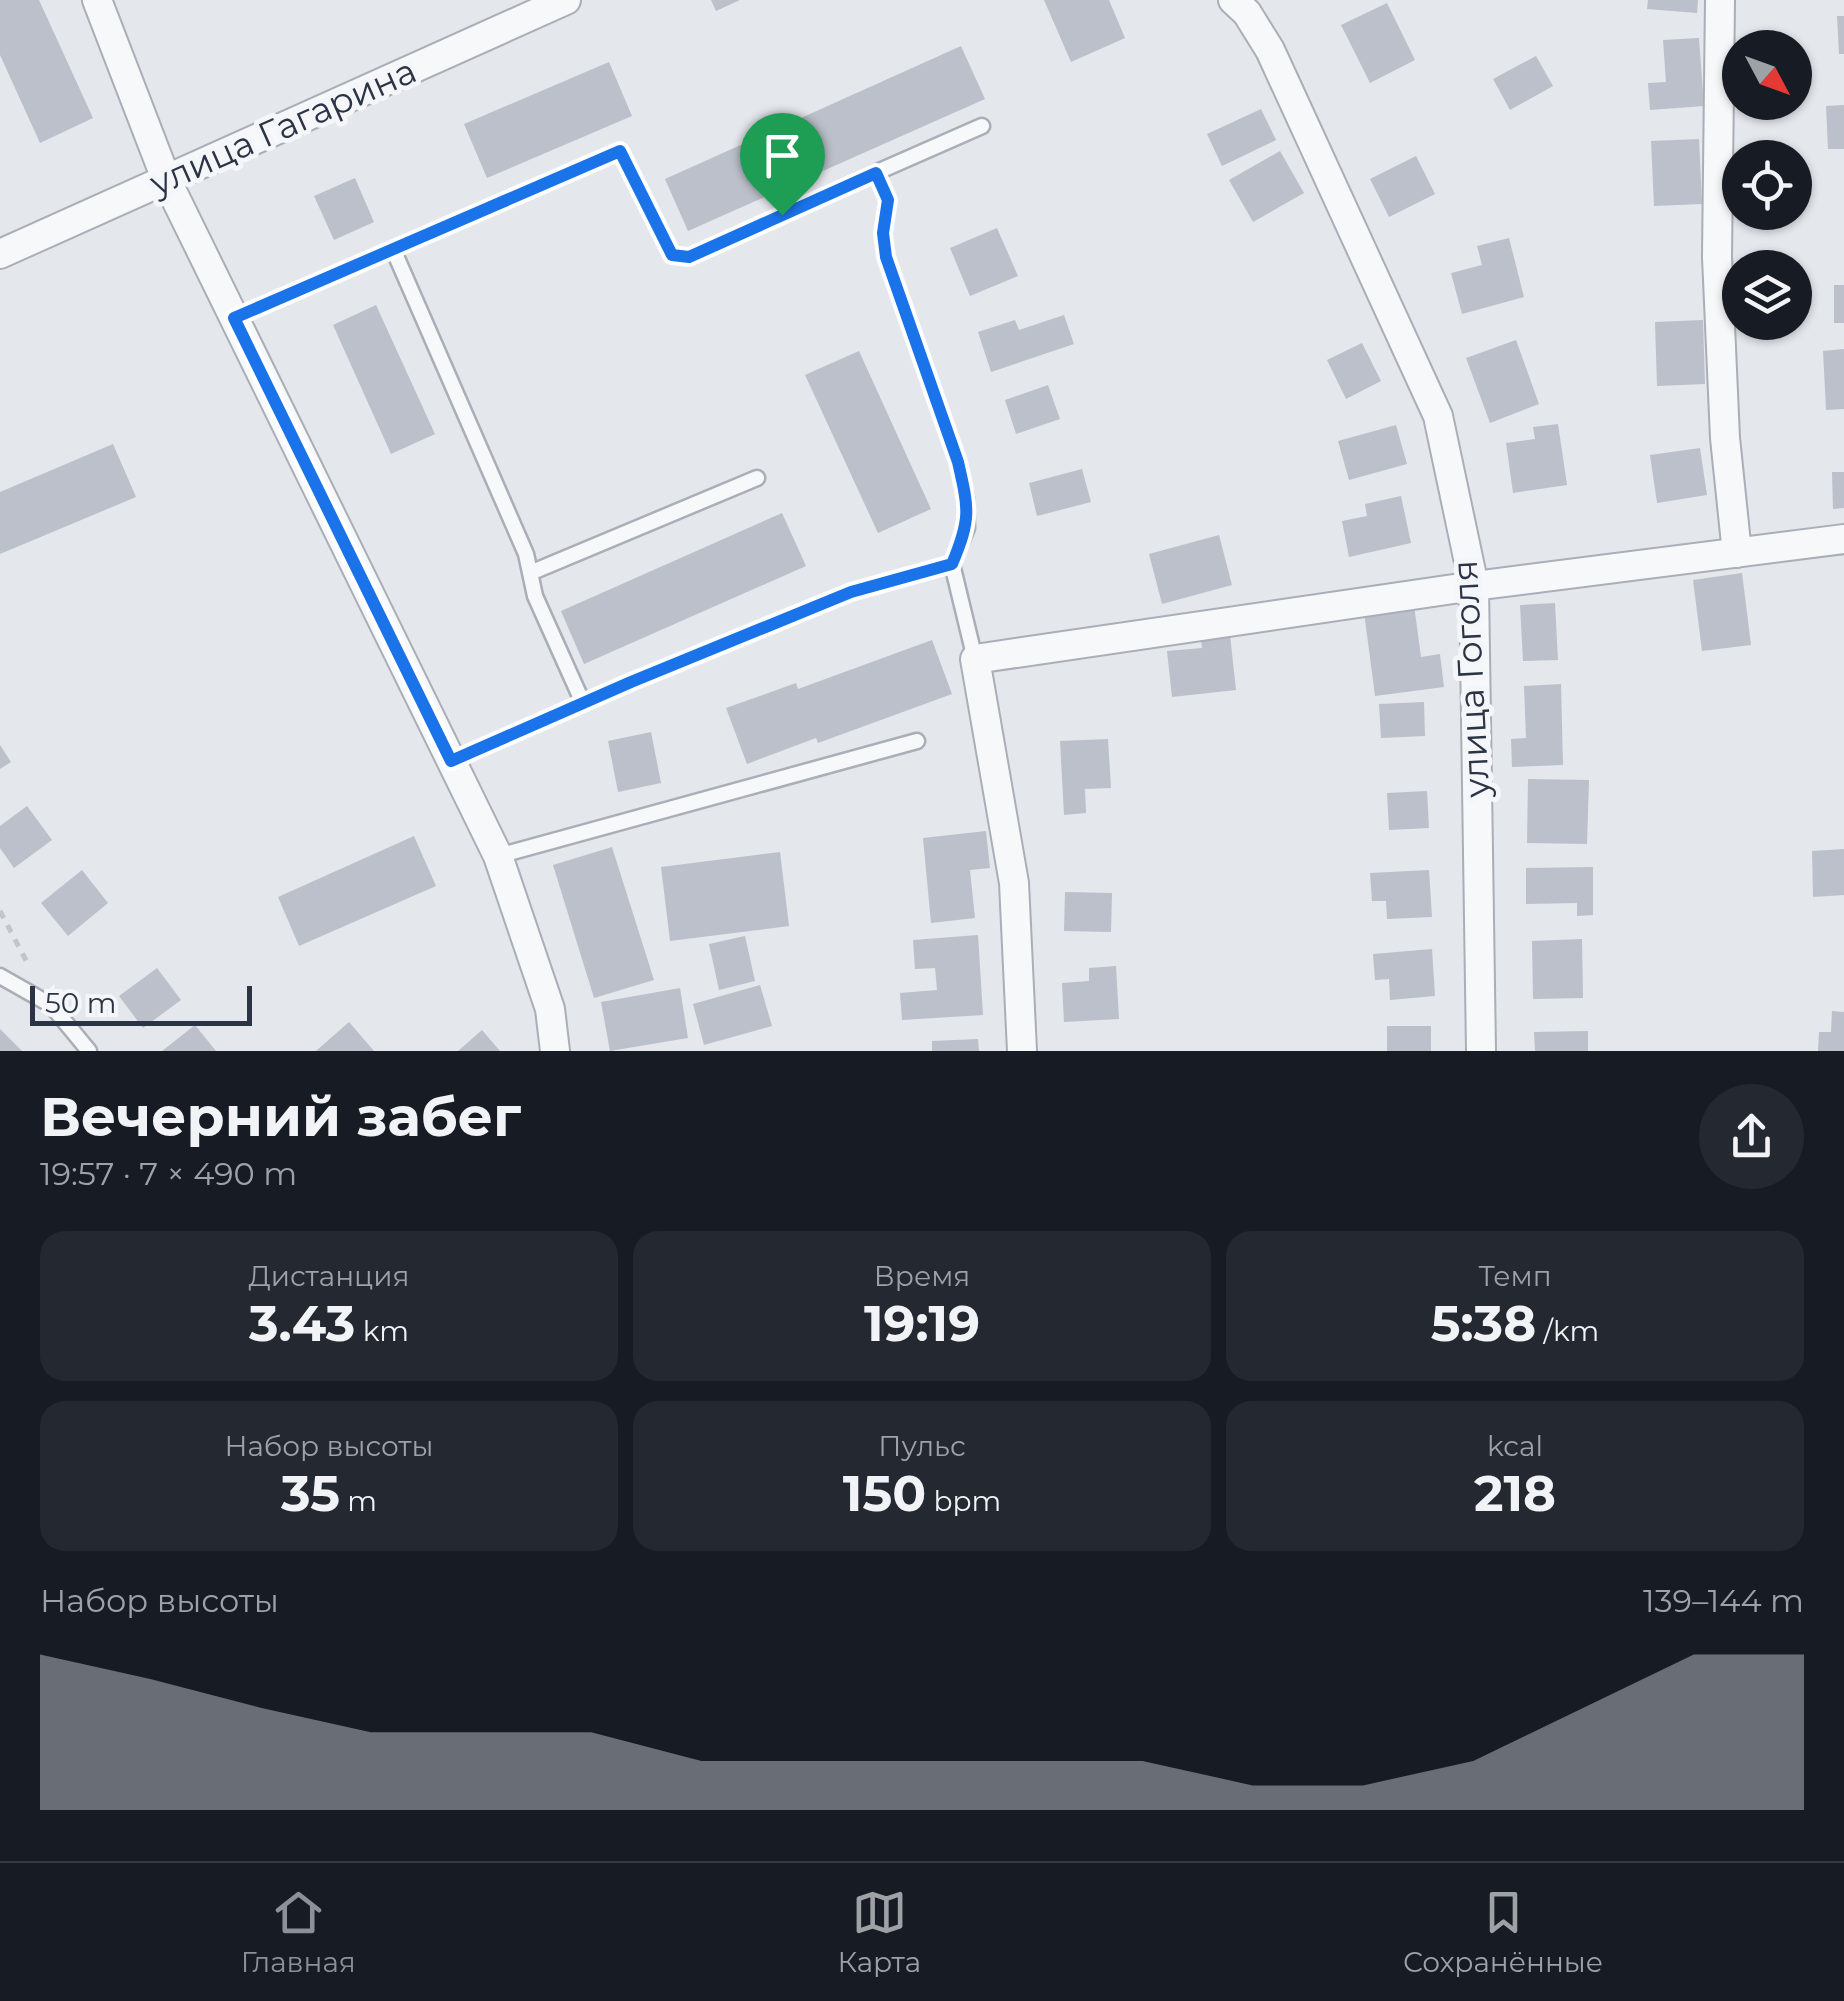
<!DOCTYPE html>
<html lang="ru">
<meta charset="utf-8">
<style>
body{margin:0;font-family:Montserrat,sans-serif;background:#242831;color:#f1f3f6;height:100vh;display:flex;flex-direction:column;font-size:38px;white-space:nowrap}
*{box-sizing:border-box;margin:0}
p{font-size:32px;color:#9ea1a6}
.icon{flex:none;width:55px;height:55px;fill:none;stroke:currentColor;stroke-width:2;stroke-linecap:round;stroke-linejoin:round}
.map{position:relative;height:1051px;overflow:hidden}
.panel{display:flex;flex-direction:column;background:#171b24;flex:1}
.panel>*{flex:none}
.needle{width:65px;rotate:131deg}
.fabs{position:absolute;left:1722px;top:30px;display:grid;gap:20px}
.fabs a{display:grid;place-items:center;width:90px;height:90px;border-radius:50%;background:#171b24;box-shadow:0 2px 8px #0004;font-size:50px}
.scale{position:absolute;left:30px;bottom:25px;width:222px;box-sizing:border-box;padding-left:10px;border:5px solid #2b3445;border-top:0;font-size:28px;line-height:35px;white-space:nowrap;color:#2b3445;-webkit-text-stroke:8px #f4f6f9;paint-order:stroke}
.pin{position:absolute;display:grid;place-items:center;width:85px;height:85px;color:#fff;margin:-102px -42px;border-radius:50% 50% 50% 0;rotate:-45deg;box-shadow:0 0 10px #0007}
.pin .icon{rotate:45deg}
.round{display:grid;place-items:center;flex:none;width:105px;height:105px;border-radius:52px;background:#242831}
.summary{display:flex;align-items:center;justify-content:space-between;height:170px;padding:0 40px}
h1{font-size:55px;font-weight:700;line-height:75px}
.stats{display:grid;grid-template-columns:repeat(3,1fr);gap:15px;height:170px;padding:10px 40px}
.stats div{display:grid;align-content:center;border-radius:25px;background:#242831;text-align:center}
.stats b{font-size:50px;font-weight:700}
.stats small{font-size:28px;font-weight:400}
.stats p{font-size:28px}
.chart{height:280px;padding:20px 40px}
.chart p{display:flex;justify-content:space-between}
.chart svg{width:100%;height:180px;margin-top:10px;fill:#8c9099;opacity:.7}
.tabs{display:flex;justify-content:space-around;align-items:center;height:140px;border-top:2px solid #363941;background:#171b24;font-size:28px;color:#9ea1a6}
.tabs a{display:grid;justify-items:center;gap:5px}
.tabs .current{color:#8c9099}
.map>svg:first-child{display:block}
.building{fill:#bbc0ca}
.lines{fill:none;stroke-linecap:round;stroke-linejoin:round}
.service-casing{stroke:#a9aeb7;stroke-width:19}
.minor-casing{stroke:#a9aeb7;stroke-width:32}
.path{stroke:#c2c5cb;stroke-width:5;stroke-dasharray:8 8;stroke-linecap:butt}
.service{stroke:#f7f8fa;stroke-width:14}
.minor{stroke:#f7f8fa;stroke-width:28}
.route-casing{stroke:#fff;stroke-width:20}
.route{stroke:#1a73e8;stroke-width:12}
.labels{text-anchor:middle;stroke-width:10;stroke-linejoin:round;paint-order:stroke}
.street-label{font-size:35px;fill:#2b3445;stroke:#f4f6f9}
</style>
<div class="map">
<svg width="1844" height="1051" viewBox="0 0 1844 1051">
<rect width="100%" height="100%" fill="#e4e7ec"/>
<!-- building -->
<path class="building" d="M0 0H39L93 118 40 143 0 55Z
M711 0H740L716 11Z
M1044 0H1109L1125 38 1071 62Z
M1648 0H1698L1697 13 1647 9Z
M1387 3 1415 60 1370 83 1341 25Z
M1837 16H1844V54H1839Z
M1699 38 1704 106 1650 110 1648 83 1666 82 1663 40Z
M961 46 985 99 688 231 665 179Z
M1536 56 1553 86 1510 110 1493 79Z
M609 62 632 116 487 178 464 124Z
M1844 105V149H1828L1826 106Z
M1261 109 1276 140 1222 166 1207 134Z
M1699 139 1702 204 1654 206 1651 141Z
M1280 151 1304 193 1253 222 1229 180Z
M1416 156 1435 194 1389 217 1370 179Z
M355 178 374 222 334 240 314 196Z
M997 228 1018 276 970 296 950 248Z
M1509 238 1524 297 1462 314 1451 273 1482 265 1477 246Z
M1834 285H1844V323H1834Z
M376 305 435 434 391 454 333 325Z
M1064 315 1074 344 991 372 978 332 1015 320 1019 330Z
M1703 320 1705 384 1657 386 1655 322Z
M1516 340 1539 404 1490 423 1466 358Z
M1362 343 1381 381 1346 399 1327 360Z
M1844 349V409L1826 410 1823 351Z
M859 351 931 509 878 533 805 375Z
M1048 385 1060 419 1016 434 1005 400Z
M1558 424 1567 485 1513 493 1506 443 1535 439 1533 427Z
M1396 425 1407 464 1349 480 1338 441Z
M113 444 136 497 0 554V492Z
M1700 448 1707 495 1657 503 1650 455Z
M1082 469 1091 502 1037 516 1029 483Z
M1832 472H1844V508L1833 509Z
M1401 496 1411 543 1349 557 1342 521 1367 516 1365 504Z
M782 513 806 566 584 664 561 611Z
M1219 535 1232 585 1162 604 1149 554Z
M1742 573 1751 645 1702 651 1693 580Z
M1555 603 1558 660 1523 661 1520 605Z
M1414 605 1421 657 1440 654 1444 687 1375 696 1364 612Z
M1230 635 1236 690 1172 697 1167 651 1202 648 1201 639Z
M932 640 952 694 818 743 816 738 747 764 726 708 796 683 798 689Z
M1561 684 1563 765 1512 767 1511 739 1526 738 1524 686Z
M1424 702 1425 736 1381 738 1379 704Z
M651 732 661 783 618 792 608 741Z
M1108 739 1111 788 1085 789 1086 813 1064 815 1060 741Z
M0 745 11 762 0 769Z
M1528 779 1589 780 1587 844 1527 843Z
M1427 791 1429 828 1389 830 1387 793Z
M27 806 52 840 14 868 0 848V826Z
M986 831 990 868 970 870 975 918 931 923 923 838Z
M414 836 436 886 299 946 278 897Z
M612 847 654 980 594 998 553 865Z
M1844 849V895L1813 897 1812 851Z
M780 852 789 926 670 941 661 867Z
M1593 867V915L1577 916V903L1526 904V868Z
M82 870 108 903 68 936 41 903Z
M1429 870 1432 917 1387 919 1386 901H1372L1370 873Z
M1065 892 1112 893 1111 932 1064 931Z
M978 935 983 1015 902 1020 900 993 937 990 935 968 915 969 913 940Z
M745 936 755 981 719 990 709 944Z
M1582 939 1583 998 1533 999 1532 941Z
M1432 949 1435 996 1390 1000 1389 979 1375 980 1373 954Z
M1116 966 1119 1019 1064 1022 1062 983 1089 981V968Z
M157 968 181 1000 143 1028 119 996Z
M760 985 772 1026 704 1045 693 1004Z
M680 988 688 1038 610 1051 601 1002Z
M1832 1011 1844 1012V1051H1818L1819 1032H1831Z
M349 1022 374 1051H316Z
M195 1025 216 1051H162Z
M1387 1026H1431V1051H1387Z
M0 1029 22 1051H0Z
M482 1030 500 1051H458Z
M1588 1031V1051H1535L1534 1032Z
M978 1039 979 1051H932V1041Z"/>
<g class="lines">
<!-- service casing -->
<g class="service-casing">
<path id="service" d="M875 173 982 126
M393 249 526 554 535 596 583 703
M234 318 620 151 672 255 689 257 875 173 888 199 883 233 886 257 958 462 966 498 967 528 952 564 975 659
M530 573 757 478
M451 761 631 682 851 592 952 564
M498 856 917 741
M0 976 51 1005 89 1051"/>
</g>
<!-- minor casing -->
<g class="minor-casing">
<path id="minor" d="M97 0 166 179 498 856 550 1009 555 1051
M1233 0 1247 13 1270 50 1438 416 1474 586 1481 1051
M1720 0 1717 257 1725 438 1737 553
M0 254 566 0
M1022 1051 1014 883 975 659 1474 586 1844 539"/>
</g>
<!-- path -->
<path class="path" d="M0 911 29 966"/>
<!-- service -->
<use href="#service" class="service"/>
<!-- minor -->
<use href="#minor" class="minor"/>
</g>
<g class="lines">
<!-- route casing -->
<g class="route-casing">
<path id="route" d="M620 151 672 255 689 257 876 173 888 200 883 233 886 257 958 462C969 510 971 519 952 564L851 592 631 682 451 761 234 318Z"/>
</g>
<!-- route -->
<use href="#route" class="route"/>
</g>
<g class="labels">
<!-- street labels -->
<g class="street-label">
<text transform="translate(283 127) rotate(-24)" y="12">улица Гагарина</text>
<text transform="translate(1471 679) rotate(-93)" y="12">улица Гоголя</text>
</g>
</g>
</svg>
<div class="fabs">
<a><svg class="needle" viewBox="-14 -14 28 28"><path d="M0-13l5 13h-10z" fill="#e53935"/><path d="M0 13l5-13h-10z" fill="#9ea1a6"/></svg></a>
<a><svg class="icon" aria-label="locate" viewBox="0 0 24 24"><circle cx="12" cy="12" r="6"/><path d="M12 2v4M12 18v4M2 12h4M18 12h4"/></svg></a>
<a><svg class="icon" aria-label="layers" viewBox="0 0 24 24"><path d="M12 4l9 5-9 5-9-5zM3 14l9 5 9-5"/></svg></a>
</div>
<div class="scale">50 m</div>
<div class="pin" style="left:782px;top:215px;background:#1e9e55"><svg class="icon" aria-label="arrive" viewBox="0 0 24 24"><path d="M6 21V4h12l-3 4 3 4H6"/></svg></div>
</div>
<section class="panel">
<div class="summary"><div><h1>Вечерний забег</h1><p>19:57 · 7 × 490 m</p></div><a class="round"><svg class="icon" aria-label="share" viewBox="0 0 24 24"><path d="M12 15V3M7 8l5-5 5 5M5 13v7h14v-7"/></svg></a></div>
<div class="stats">
<div><p>Дистанция</p><b>3.43<small> km</small></b></div>
<div><p>Время</p><b>19:19</b></div>
<div><p>Темп</p><b>5:38<small> /km</small></b></div>
</div>
<div class="stats">
<div><p>Набор высоты</p><b>35<small> m</small></b></div>
<div><p>Пульс</p><b>150<small> bpm</small></b></div>
<div><p>kcal</p><b>218</b></div>
</div>
<div class="chart"><p><span>Набор высоты</span>139–144 m</p>
<svg viewBox="0 0 160 44" preserveAspectRatio="none"><path d="M0 44V6L10 12L20 19L30 25L40 25L50 25L60 32L70 32L80 32L90 32L100 32L110 38L120 38L130 32L140 19L150 6L160 6V44z"/></svg>
</div>
</section>
<nav class="tabs">
<a class="current"><svg class="icon" aria-label="home" viewBox="0 0 24 24"><path d="M3 11l9-7 9 7M6 9v11h12V9"/></svg>Главная</a>
<a><svg class="icon" aria-label="map" viewBox="0 0 24 24"><path d="M3 6l6-2 6 2 6-2v14l-6 2-6-2-6 2zM9 4v14M15 6v14"/></svg>Карта</a>
<a><svg class="icon" aria-label="saved" viewBox="0 0 24 24"><path d="M7 4h10v16l-5-4-5 4z"/></svg>Сохранённые</a>
</nav>
